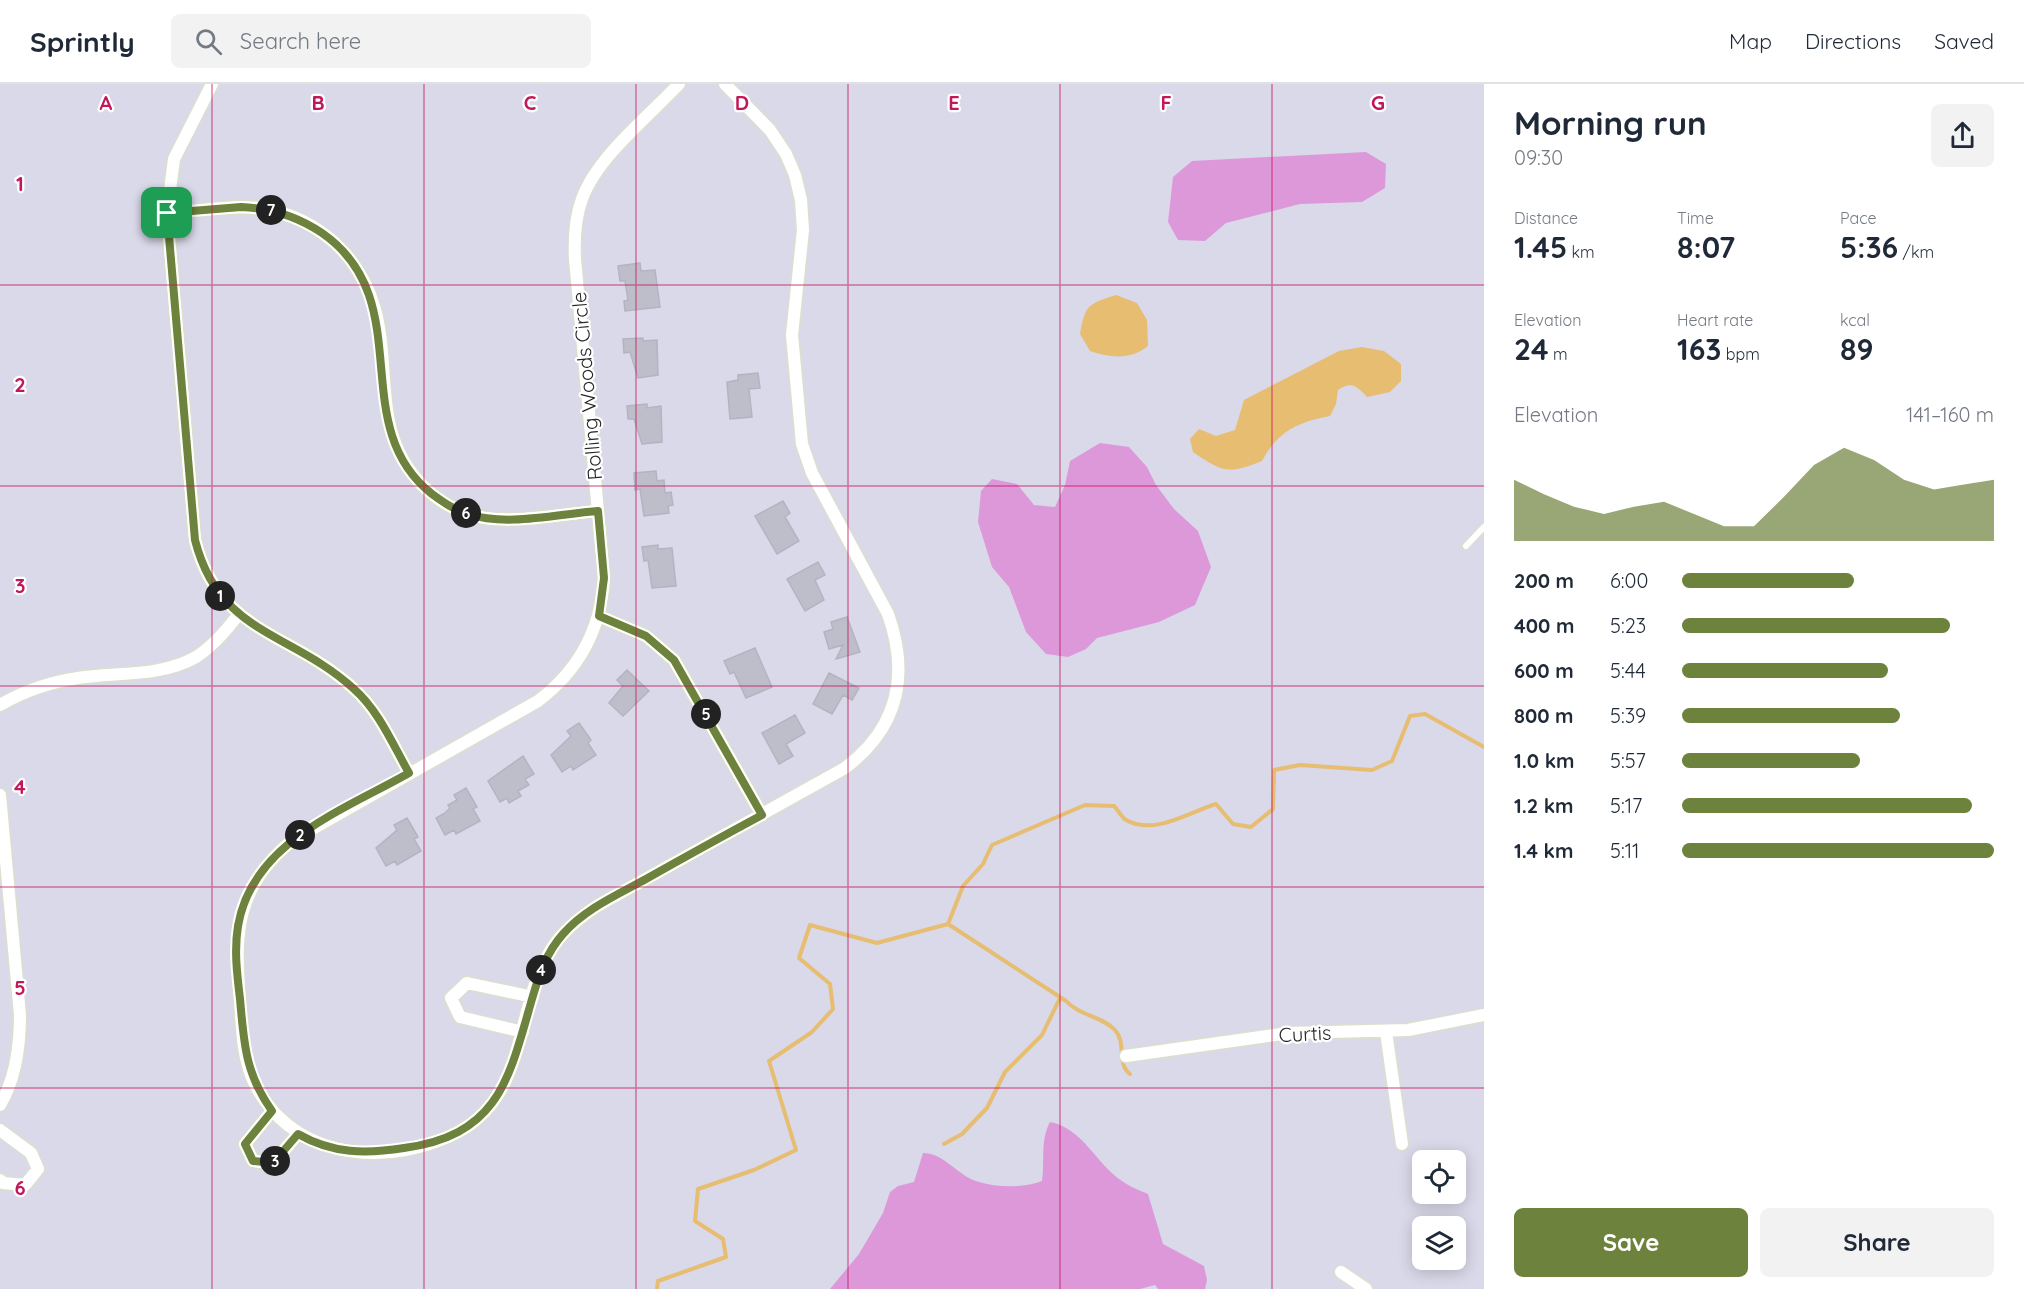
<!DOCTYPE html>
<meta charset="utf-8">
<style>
body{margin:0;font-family:Quicksand,sans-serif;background:#f2f2f3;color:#1f2937;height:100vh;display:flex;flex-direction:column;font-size:22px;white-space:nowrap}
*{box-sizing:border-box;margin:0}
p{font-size:20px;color:#747a83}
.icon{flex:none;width:33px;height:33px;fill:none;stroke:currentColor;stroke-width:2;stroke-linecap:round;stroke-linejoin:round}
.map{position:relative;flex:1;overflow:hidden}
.side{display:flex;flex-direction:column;background:#fff;width:540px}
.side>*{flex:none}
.fabs{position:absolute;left:1412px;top:1066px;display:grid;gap:12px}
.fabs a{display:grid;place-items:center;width:54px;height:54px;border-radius:9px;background:#fff;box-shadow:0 3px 15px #0003;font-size:30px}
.pin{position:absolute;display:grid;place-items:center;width:51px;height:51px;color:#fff;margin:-26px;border-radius:12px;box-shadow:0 3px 9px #0006}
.km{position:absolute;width:30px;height:30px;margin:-15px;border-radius:50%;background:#222;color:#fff;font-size:16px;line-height:30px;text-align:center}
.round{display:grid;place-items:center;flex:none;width:63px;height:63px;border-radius:9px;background:#f2f2f3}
.overview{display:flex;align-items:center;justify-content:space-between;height:102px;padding:0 30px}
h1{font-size:33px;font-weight:700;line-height:45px}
.figures{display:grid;grid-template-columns:repeat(3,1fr);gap:9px;height:102px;padding:6px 30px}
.figures div{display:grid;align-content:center}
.figures b{font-size:30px;font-weight:700}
.figures small{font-size:16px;font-weight:400}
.figures p{font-size:16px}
.chart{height:168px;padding:12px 30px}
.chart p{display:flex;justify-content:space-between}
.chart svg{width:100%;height:108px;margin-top:6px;fill:#6d823c;opacity:.7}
.primary-button{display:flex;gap:12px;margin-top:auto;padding:12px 30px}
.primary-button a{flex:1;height:69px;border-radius:9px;background:#6d823c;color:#fff;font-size:24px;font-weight:700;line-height:69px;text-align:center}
.primary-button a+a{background:#f2f2f3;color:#1f2937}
ul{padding:0 30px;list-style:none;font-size:20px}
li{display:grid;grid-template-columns:96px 72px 1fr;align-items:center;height:45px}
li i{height:15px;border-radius:8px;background:#6d823c}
header{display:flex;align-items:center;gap:36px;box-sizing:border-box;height:84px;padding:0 30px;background:#fff;border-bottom:2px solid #e0e1e3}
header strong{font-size:28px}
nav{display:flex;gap:33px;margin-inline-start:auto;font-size:21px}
.search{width:420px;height:54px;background:#f2f2f3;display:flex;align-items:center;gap:15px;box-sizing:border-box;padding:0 21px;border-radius:9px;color:#747a83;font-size:22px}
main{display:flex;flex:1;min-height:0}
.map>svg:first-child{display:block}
.green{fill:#dd98da}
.water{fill:#e6bd71}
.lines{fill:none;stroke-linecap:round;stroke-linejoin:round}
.stream{stroke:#e6bd71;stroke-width:4}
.building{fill:#bebecb;stroke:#b3b3c4;stroke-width:1.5}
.service-casing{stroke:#dcdfce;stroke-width:9}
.minor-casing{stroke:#dcdfce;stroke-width:15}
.service{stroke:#fff;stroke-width:6}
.minor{stroke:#fff;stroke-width:12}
.route-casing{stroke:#fff;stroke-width:12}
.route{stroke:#6d823c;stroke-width:8}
.grid{fill:none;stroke:#c2185b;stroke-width:1.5;stroke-opacity:0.55}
.labels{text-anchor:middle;stroke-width:4.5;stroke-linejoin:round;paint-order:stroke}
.street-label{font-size:20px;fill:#272727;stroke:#fff}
.grid-label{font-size:20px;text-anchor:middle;font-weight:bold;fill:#c2185b;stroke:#fff;stroke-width:4.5;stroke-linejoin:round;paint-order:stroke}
</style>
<header>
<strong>Sprintly</strong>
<div class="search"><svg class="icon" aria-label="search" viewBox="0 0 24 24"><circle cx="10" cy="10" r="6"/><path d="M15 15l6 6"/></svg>Search here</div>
<nav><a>Map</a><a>Directions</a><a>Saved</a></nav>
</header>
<main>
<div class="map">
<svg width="1484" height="1205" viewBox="0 0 1484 1205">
<rect width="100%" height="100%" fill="#d9d9e9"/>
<!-- green -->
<path class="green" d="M1366 68 1386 80 1385 104 1362 118 1300 120 1226 139 1205 157 1178 156 1168 138 1173 93 1192 77Z
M1100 359 1129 363 1147 383 1156 401 1174 425 1198 447 1211 483 1195 521 1159 538 1097 554 1086 565 1068 573 1046 570 1026 548 1009 503 992 483 978 438 981 407 992 395 1017 400 1034 421 1055 423 1065 401 1070 377Z
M1050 1038C1084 1045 1095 1079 1122 1097 1130 1103 1139 1106 1148 1110L1163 1160 1204 1182 1207 1196 1205 1205H1158L1155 1201 1140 1205H830L859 1170 883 1129 890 1108 898 1102 914 1098 923 1069C944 1069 957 1091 976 1097 996 1104 1023 1104 1042 1097 1045 1075 1040 1057 1050 1038Z"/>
<!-- water -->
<path class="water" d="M1116 211 1137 219 1147 236 1148 262C1131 276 1111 274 1090 267L1080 250C1085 221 1088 220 1116 211Z
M1362 263 1384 267 1401 280V297L1390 308 1367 313C1356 302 1352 297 1338 306L1336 320 1330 332C1298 338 1278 347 1262 377 1229 390 1223 389 1193 368L1190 355 1199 345 1216 352 1235 346 1244 316 1339 267Z"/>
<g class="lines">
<!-- stream -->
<path class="stream" d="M948 840 963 802 983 780 992 761 1085 721 1114 722C1118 726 1122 734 1126 736 1154 752 1189 728 1216 720L1233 740 1251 743 1273 725 1274 686 1300 681 1372 686 1392 677 1410 632 1425 630 1484 663
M948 840 1066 917C1080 932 1102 932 1115 946 1127 959 1116 979 1130 990
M944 1060 962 1050 987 1024 1005 988 1042 951 1060 914
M657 1205 658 1197 726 1173 723 1155 695 1137 698 1105 754 1086 796 1066 769 977 812 948 833 925 830 900 799 874 810 841 877 859 948 840"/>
</g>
<!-- building -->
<path class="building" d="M640 179 641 187 655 186 660 223 625 227 624 217 628 216 625 197H620L618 182Z
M643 254V257L657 256 658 291 638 294 630 268 624 269 623 255Z
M758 289 760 304 749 305 752 333 730 335 727 298 738 296V291Z
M647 320V324L661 322 662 358 642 360 634 335H628L627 322Z
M656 387 657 397 664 396 665 409 671 408 673 421 668 422 669 429 644 432 640 405 635 406 634 389Z
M783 417 790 429 785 433 799 457 777 470 755 432Z
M658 461V465L672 464 676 502 652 504 648 476 644 477 642 463Z
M818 478 825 491 815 496 824 516 805 527 787 495Z
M847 533 860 568 836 575 843 561 829 565 824 548 833 545 831 538Z
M755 564 772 603 746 614 734 588 730 590 724 577Z
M627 586 649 607 623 632 609 619 623 602 617 596Z
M829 589 859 604 852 616 843 611 832 630 813 620Z
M795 631 805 649 786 660 793 672 779 680 762 649Z
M579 639 591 656 588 659 596 671 573 686 571 682 562 688 551 671 571 652 567 647Z
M523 672 534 690 525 695 529 701 518 707 521 712 509 719 507 714 500 718 488 697Z
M466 704 477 723 473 725 480 737 456 750 454 746 445 751 436 734 445 729 450 724 448 721 457 716 454 711Z
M407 734 418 753 414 755 421 767 397 781 395 777 386 782 376 764 397 746 394 741Z"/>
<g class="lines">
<!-- service casing -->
<g class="service-casing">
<path id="service" d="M1466 462 1484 443"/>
</g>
<!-- minor casing -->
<g class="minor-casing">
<path id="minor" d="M212 0 174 75 167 129 195 456C219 551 293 548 354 605 379 627 393 661 409 689
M679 0C648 33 597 73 582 115 575 134 574 155 575 175L604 494C601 546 579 586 538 617L291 757C236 804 234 848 240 916 242 942 242 971 253 996 287 1072 378 1084 448 1053 529 1018 512 933 549 869 560 849 578 835 597 822L845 684C898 644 910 592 888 530L812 389 802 360 792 251 803 146 801 116 795 91 786 70 770 46 725 0
M167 129C199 127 234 120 267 125 292 130 316 142 335 159 354 177 368 200 375 225 392 288 371 348 422 401 434 413 450 424 467 430 504 442 559 430 598 427
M599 532 646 552 674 576 762 731
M0 621C24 607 50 598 78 594 117 588 161 593 196 573 213 562 226 547 238 531
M0 711 20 931C20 961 16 994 0 1021
M523 948 460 933 451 914 467 899 533 913
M1386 948 1402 1060
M1126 972 1289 949 1408 946 1484 931
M272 1027 245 1060 253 1077 273 1079 298 1050
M0 1046 31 1069 38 1085 25 1101 3 1099 0 1096
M1341 1188 1366 1205"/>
</g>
<!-- service -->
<use href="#service" class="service"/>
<!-- minor -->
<use href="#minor" class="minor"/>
</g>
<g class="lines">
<!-- route casing -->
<g class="route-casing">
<path id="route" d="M241 123C271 124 297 132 322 149 420 217 344 341 432 410 443 418 454 426 468 430 507 443 557 430 598 427L604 494 599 532 646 552 674 576 762 731C723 752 685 773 646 795 617 811 585 825 563 850 546 869 539 891 532 915 509 995 499 1051 404 1064 366 1070 333 1070 298 1050L273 1079 253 1077 245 1060 272 1027C245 989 244 959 240 915 237 890 234 866 238 842 252 758 344 726 409 689 393 661 379 627 354 605 292 548 219 551 195 456L167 129Z"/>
</g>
<!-- route -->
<use href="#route" class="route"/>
</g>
<!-- grid -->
<path class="grid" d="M212 0V1205M424 0V1205M636 0V1205M848 0V1205M1060 0V1205M1272 0V1205M0 201H1484M0 402H1484M0 602H1484M0 803H1484M0 1004H1484"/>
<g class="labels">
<!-- street labels -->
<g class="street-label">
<text transform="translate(587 302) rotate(-95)" y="7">Rolling Woods Circle</text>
<text transform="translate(1305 950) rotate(-3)" y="7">Curtis</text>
</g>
</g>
<g class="grid-label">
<text x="106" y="26">A</text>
<text x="318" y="26">B</text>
<text x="530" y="26">C</text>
<text x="742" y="26">D</text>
<text x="954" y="26">E</text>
<text x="1166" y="26">F</text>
<text x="1378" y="26">G</text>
<text x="20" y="107">1</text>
<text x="20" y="308">2</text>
<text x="20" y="509">3</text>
<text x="20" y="710">4</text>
<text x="20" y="911">5</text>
<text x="20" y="1111">6</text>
</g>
</svg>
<div class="fabs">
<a><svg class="icon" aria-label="locate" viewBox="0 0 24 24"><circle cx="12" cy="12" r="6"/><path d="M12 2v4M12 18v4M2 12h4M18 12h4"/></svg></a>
<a><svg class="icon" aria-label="layers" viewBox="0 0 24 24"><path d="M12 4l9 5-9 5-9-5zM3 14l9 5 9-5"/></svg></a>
</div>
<div class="pin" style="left:167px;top:129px;background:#1e9e55"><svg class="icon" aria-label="arrive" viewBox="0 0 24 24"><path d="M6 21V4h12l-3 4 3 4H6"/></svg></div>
<b class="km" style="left:220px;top:512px">1</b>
<b class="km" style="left:300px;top:751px">2</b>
<b class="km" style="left:275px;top:1077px">3</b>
<b class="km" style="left:541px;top:886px">4</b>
<b class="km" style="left:706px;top:630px">5</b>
<b class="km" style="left:466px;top:429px">6</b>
<b class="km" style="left:271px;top:126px">7</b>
</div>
<section class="side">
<div class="overview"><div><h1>Morning run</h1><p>09:30</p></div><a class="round"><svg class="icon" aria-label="share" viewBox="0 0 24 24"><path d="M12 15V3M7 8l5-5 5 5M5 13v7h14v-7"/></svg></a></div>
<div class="figures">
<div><p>Distance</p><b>1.45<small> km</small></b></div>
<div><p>Time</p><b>8:07</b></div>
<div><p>Pace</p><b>5:36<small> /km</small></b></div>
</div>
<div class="figures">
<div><p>Elevation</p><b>24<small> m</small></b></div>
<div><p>Heart rate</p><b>163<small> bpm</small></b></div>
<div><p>kcal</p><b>89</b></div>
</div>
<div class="chart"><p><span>Elevation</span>141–160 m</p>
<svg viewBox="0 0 160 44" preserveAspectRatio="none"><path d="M0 44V19L10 25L20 30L30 33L40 30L50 28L60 33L70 38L80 38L90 26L100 13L110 6L120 11L130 19L140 23L150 21L160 19V44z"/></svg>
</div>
<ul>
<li><b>200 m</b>6:00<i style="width:55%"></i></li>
<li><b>400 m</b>5:23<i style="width:86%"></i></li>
<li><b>600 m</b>5:44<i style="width:66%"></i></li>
<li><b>800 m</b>5:39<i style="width:70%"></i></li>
<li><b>1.0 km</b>5:57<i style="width:57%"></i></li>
<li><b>1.2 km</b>5:17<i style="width:93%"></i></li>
<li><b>1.4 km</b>5:11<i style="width:100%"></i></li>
</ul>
<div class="primary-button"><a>Save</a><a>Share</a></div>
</section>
</main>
